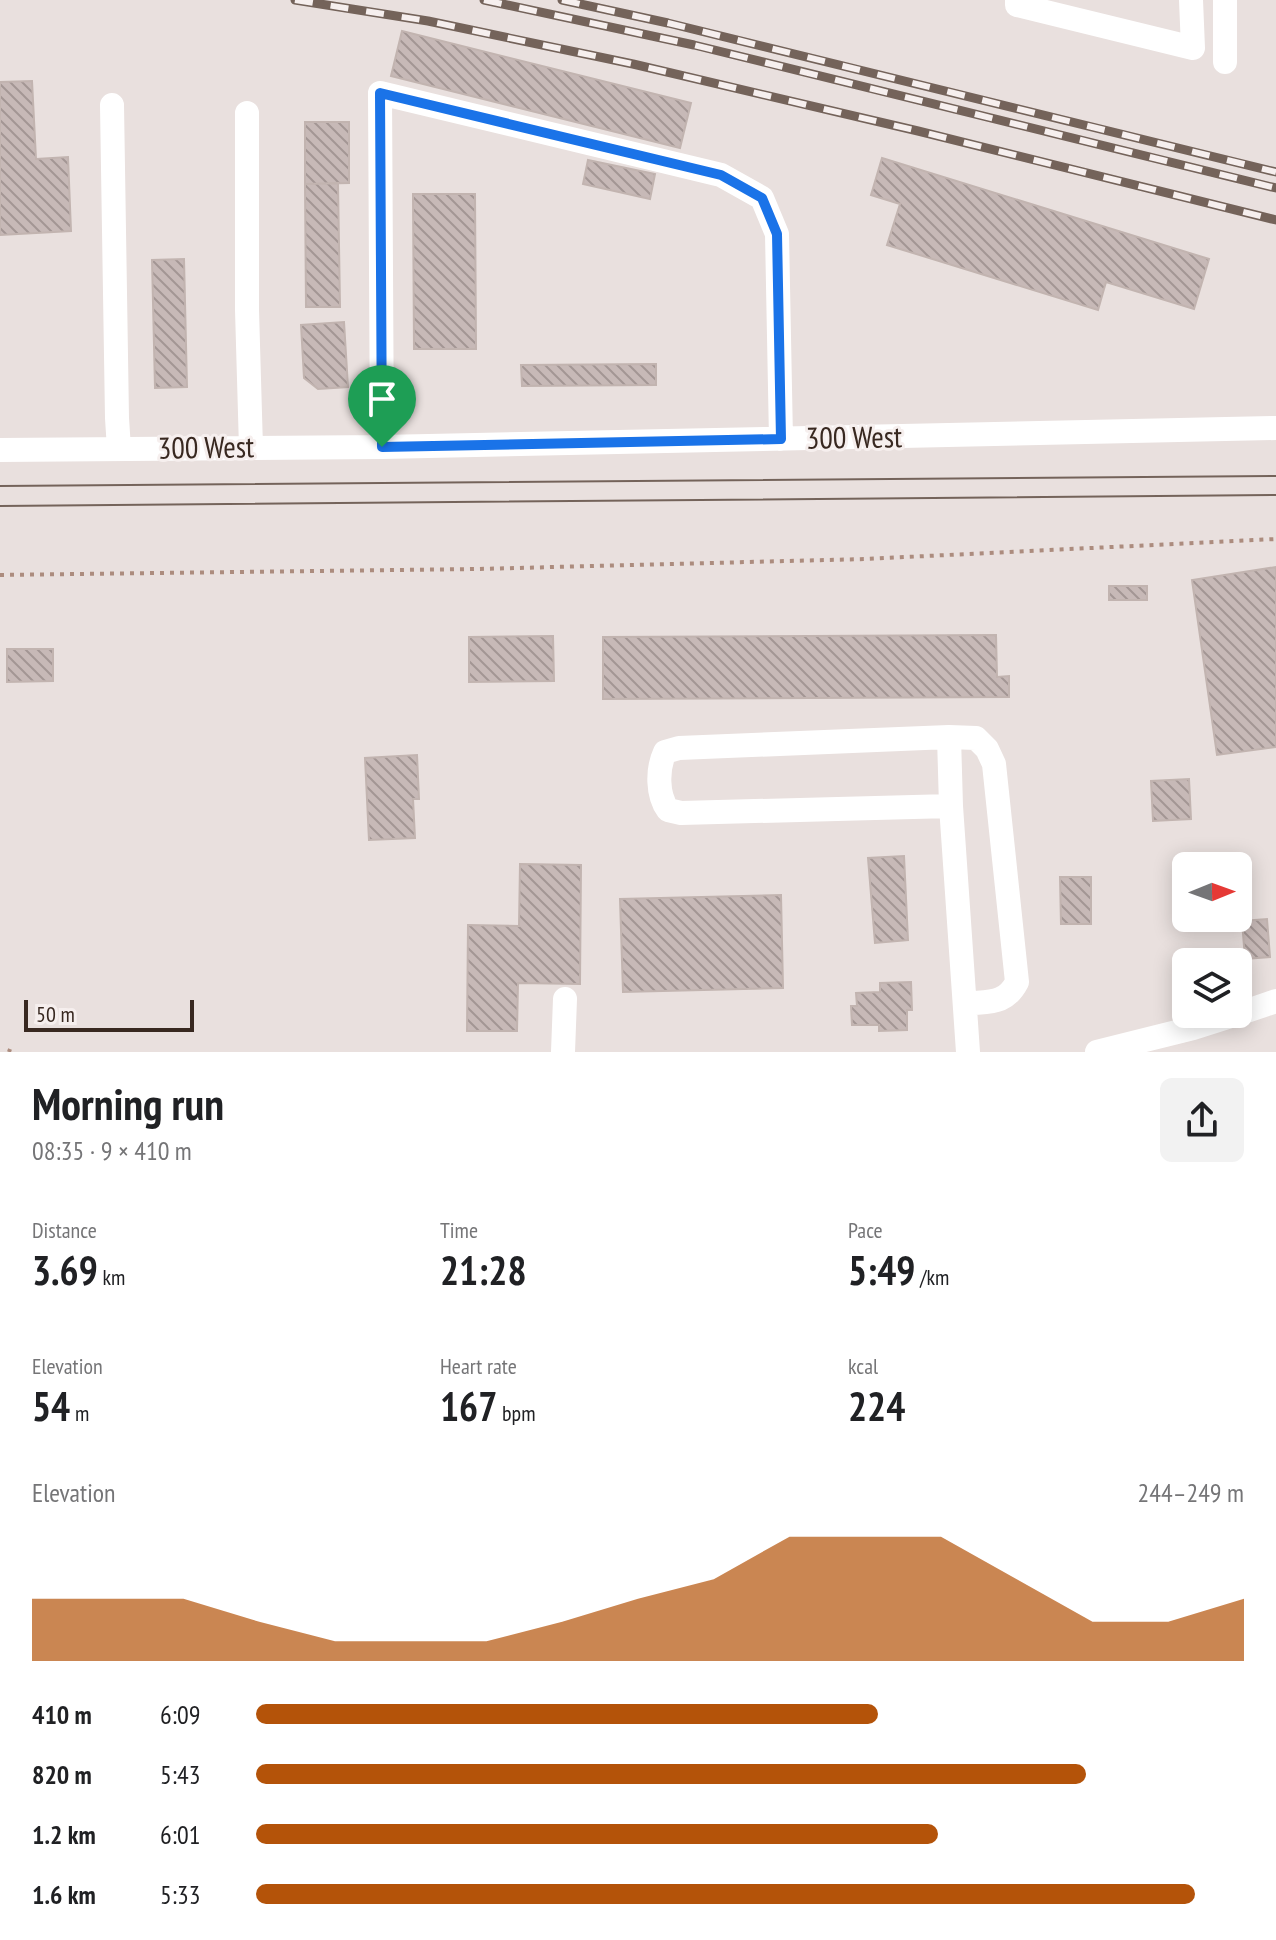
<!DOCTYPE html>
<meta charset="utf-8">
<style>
body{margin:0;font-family:"PT Sans Narrow",sans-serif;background:#f2f2f2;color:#202124;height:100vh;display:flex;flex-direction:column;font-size:30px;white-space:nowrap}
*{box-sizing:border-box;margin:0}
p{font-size:26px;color:#757577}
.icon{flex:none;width:44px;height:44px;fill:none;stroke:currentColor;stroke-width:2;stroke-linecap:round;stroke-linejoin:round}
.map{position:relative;height:1052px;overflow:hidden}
.sheet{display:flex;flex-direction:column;background:#fff;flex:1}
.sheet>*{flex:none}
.needle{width:52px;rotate:89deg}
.fabs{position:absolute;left:1172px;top:852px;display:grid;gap:16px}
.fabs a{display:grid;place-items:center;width:80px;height:80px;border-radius:12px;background:#fff;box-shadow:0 4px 20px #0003;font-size:40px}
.scale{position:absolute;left:24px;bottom:20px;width:170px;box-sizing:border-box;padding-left:8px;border:4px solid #382820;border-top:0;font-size:22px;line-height:28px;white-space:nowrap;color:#382820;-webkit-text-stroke:6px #f6efee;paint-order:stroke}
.pin{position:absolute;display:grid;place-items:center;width:68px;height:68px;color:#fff;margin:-82px -34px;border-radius:50% 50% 50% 0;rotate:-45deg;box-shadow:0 0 8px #0007}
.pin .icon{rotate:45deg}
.round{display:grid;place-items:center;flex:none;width:84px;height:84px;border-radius:12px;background:#f2f2f2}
.overview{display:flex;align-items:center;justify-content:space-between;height:136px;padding:0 32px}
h1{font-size:44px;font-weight:600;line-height:60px}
.figures{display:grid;grid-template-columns:repeat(3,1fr);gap:12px;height:136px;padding:8px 32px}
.figures div{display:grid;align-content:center}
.figures b{font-size:40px;font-weight:600}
.figures small{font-size:22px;font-weight:400}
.figures p{font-size:22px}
.chart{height:224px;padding:16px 32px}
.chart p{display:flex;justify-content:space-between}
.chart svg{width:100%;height:144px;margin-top:8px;fill:#b45309;opacity:.7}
ul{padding:0 32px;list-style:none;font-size:26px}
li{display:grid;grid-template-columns:128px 96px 1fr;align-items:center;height:60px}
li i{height:20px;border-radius:10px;background:#b45309}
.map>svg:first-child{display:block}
.building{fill:url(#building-back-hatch);stroke:#c2b4b0;stroke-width:2}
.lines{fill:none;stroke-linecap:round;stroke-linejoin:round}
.path{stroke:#ac8c7e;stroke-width:4;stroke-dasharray:4 6;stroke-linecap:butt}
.minor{stroke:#fff;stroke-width:24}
.tram{stroke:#74635a;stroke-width:2}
.rail-casing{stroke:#74635a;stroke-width:9}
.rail{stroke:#f6efee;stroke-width:6;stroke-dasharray:18;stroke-linecap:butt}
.route-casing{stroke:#fff;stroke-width:16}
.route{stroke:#1a73e8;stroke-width:10}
.labels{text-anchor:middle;stroke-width:6;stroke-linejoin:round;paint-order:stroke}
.street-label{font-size:30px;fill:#382820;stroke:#f6efee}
</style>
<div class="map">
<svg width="1276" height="1052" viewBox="0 0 1276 1052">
<defs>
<pattern id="building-back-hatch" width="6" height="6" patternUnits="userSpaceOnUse" patternTransform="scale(2)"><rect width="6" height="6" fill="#c7b9b7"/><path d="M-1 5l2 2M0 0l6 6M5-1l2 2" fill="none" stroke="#a39694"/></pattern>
</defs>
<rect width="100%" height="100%" fill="#e9e0de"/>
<!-- building -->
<path class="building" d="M402 31 691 103 680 148 391 76Z
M32 81 36 159 68 157 71 231 0 235V82Z
M305 122H349V183L305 184Z
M882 158 1209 259 1194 309 1106 282 1098 310 887 245 900 204 871 195Z
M588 160 655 174 650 199 583 184Z
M338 183 340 307H306L305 184Z
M413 194H475L476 349H414Z
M184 259 187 387 155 388 152 260Z
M344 322 348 387 318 389 304 378 301 325Z
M656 364V385L522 386 521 365Z
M1276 567V747L1217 755 1192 580Z
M1109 586H1147V600H1109Z
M996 635 997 677 1009 676V697L603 699V637Z
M553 636 554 681 469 682V637Z
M7 649H53V681L7 682Z
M417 755 419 799H413L415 838 369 840 365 758Z
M1189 779 1191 819 1153 821 1151 781Z
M904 856 908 940 875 943 868 858Z
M520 864 581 865 580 984 518 983 517 1031H467L468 925 519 926Z
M1060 877H1091V924H1061Z
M781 895 783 988 623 992 620 899Z
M1267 919 1270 957 1245 959 1242 921Z
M911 982 912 1010H907V1030L879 1031V1025H852L851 1006H857L856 993 880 992V983Z"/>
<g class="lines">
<!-- path -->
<path class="path" d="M0 575 477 569 865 559 1276 539
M9 1052 10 1049"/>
<!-- minor -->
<path class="minor" d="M1017 0V5L1193 48 1191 0
M1225 0V62
M112 105 117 418 119 449
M247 113V310L251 448
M382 447 380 93 721 175 762 198 777 234 781 439
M0 450 382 447 1276 428
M949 737 976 738 987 749 994 764 1017 982C1005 1005 989 1001 965 1004
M951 806 681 813 668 810C657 795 657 769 665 752L679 748 949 737 951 806 968 1052
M1238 1014 1276 1001
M563 1052 565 999
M1097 1052 1193 1028 1237 1014"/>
<!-- tram -->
<path class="tram" d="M0 486 1276 476
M0 506 1276 495"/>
<!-- rail casing -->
<g class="rail-casing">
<path id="rail" d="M295 0 428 21 633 64 918 131 1276 220
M484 0 694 45 1276 188
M562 0 668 23 1276 172"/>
</g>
<!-- rail -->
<use href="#rail" class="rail"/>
</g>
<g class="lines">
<!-- route casing -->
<g class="route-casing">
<path id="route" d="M380 93 721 175 762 198 777 234 781 439 382 447Z"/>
</g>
<!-- route -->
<use href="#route" class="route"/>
</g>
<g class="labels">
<!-- street labels -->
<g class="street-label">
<text transform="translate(854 438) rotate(-1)" y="10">300 West</text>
<text transform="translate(206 448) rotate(-1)" y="10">300 West</text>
</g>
</g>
</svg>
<div class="fabs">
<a><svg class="needle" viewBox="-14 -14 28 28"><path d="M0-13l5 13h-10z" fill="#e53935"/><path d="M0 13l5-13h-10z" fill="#757577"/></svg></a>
<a><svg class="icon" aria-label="layers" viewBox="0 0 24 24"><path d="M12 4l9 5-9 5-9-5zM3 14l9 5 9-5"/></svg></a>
</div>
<div class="scale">50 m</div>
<div class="pin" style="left:382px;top:447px;background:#1e9e55"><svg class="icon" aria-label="arrive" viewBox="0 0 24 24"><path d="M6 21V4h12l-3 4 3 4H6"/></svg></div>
</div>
<section class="sheet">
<div class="overview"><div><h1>Morning run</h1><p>08:35 · 9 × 410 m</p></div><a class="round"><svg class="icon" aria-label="share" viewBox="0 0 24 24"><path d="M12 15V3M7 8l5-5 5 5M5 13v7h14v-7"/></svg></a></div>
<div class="figures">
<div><p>Distance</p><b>3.69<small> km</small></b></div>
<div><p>Time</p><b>21:28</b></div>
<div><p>Pace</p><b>5:49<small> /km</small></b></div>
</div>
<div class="figures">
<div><p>Elevation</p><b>54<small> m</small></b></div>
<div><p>Heart rate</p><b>167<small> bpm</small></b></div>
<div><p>kcal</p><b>224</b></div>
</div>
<div class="chart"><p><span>Elevation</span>244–249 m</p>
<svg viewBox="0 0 160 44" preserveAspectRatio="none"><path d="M0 44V25L10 25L20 25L30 32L40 38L50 38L60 38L70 32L80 25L90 19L100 6L110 6L120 6L130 19L140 32L150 32L160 25V44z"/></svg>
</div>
<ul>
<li><b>410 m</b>6:09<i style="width:63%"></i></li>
<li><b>820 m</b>5:43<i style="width:84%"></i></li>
<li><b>1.2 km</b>6:01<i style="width:69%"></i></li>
<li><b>1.6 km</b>5:33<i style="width:95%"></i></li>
</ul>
</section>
